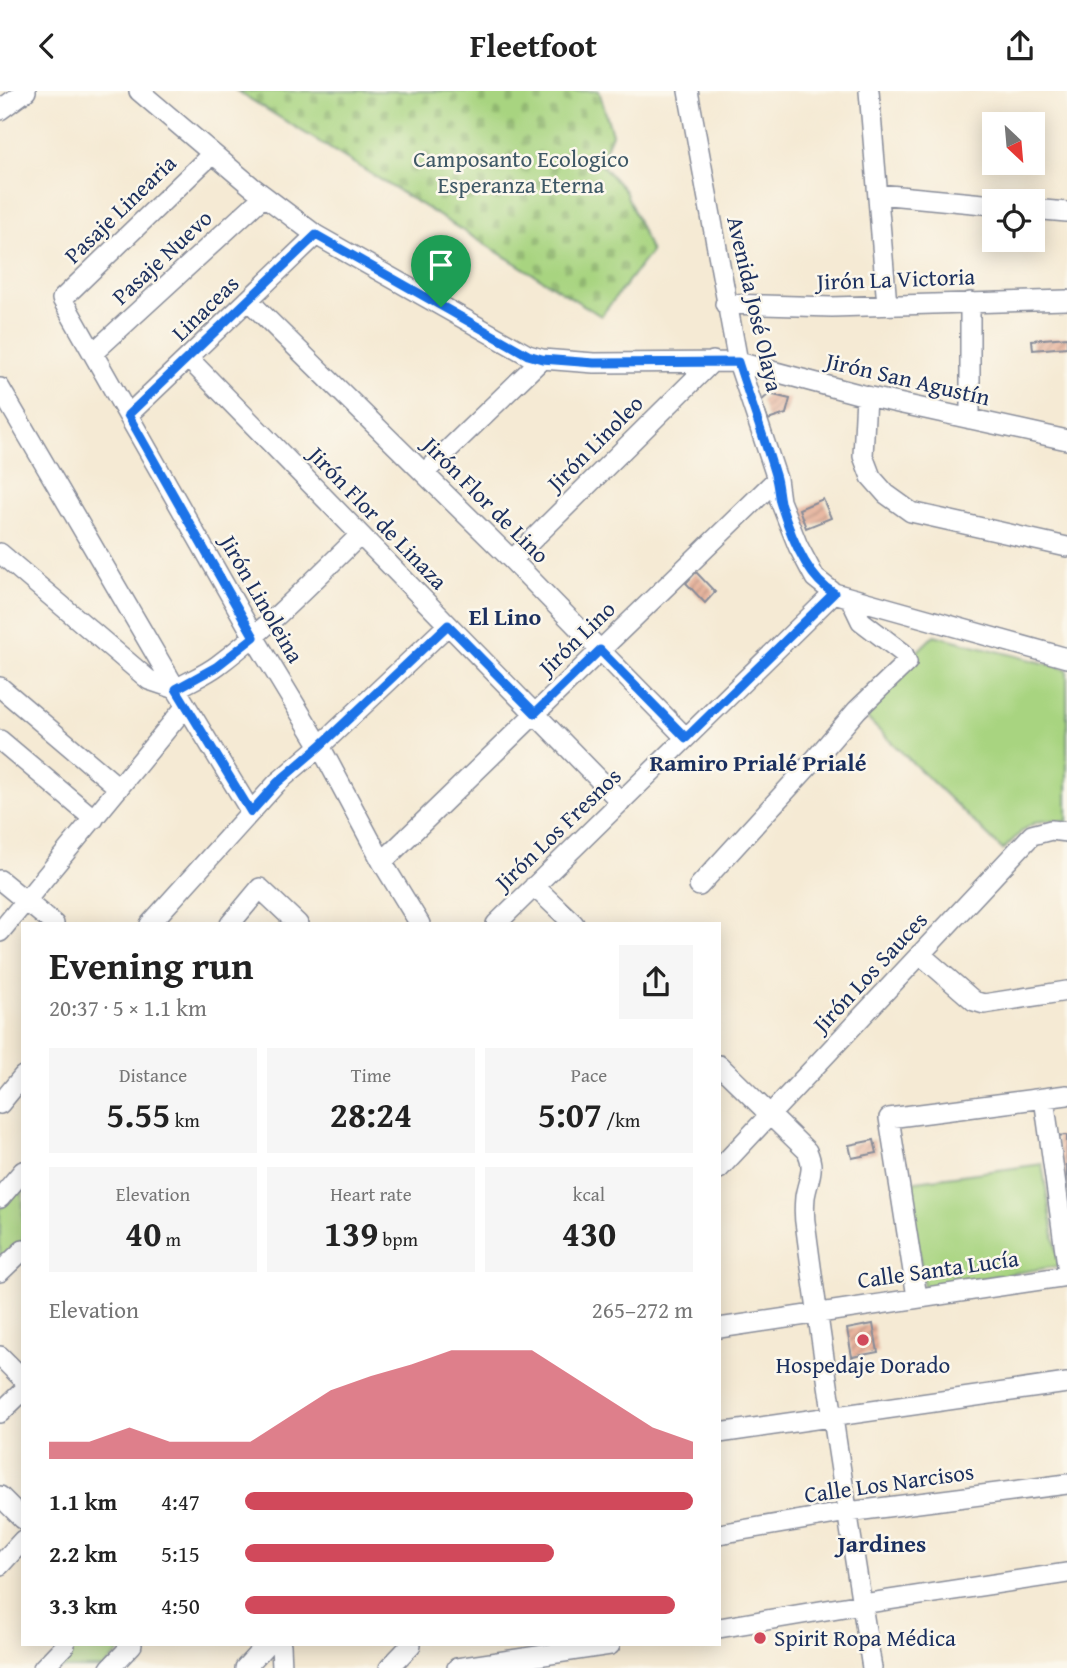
<!DOCTYPE html>
<meta charset="utf-8">
<style>
body{margin:0;font-family:"Gentium Book Plus",serif;background:#f6f6f6;color:#222;height:100vh;display:flex;flex-direction:column;font-size:26px;white-space:nowrap}
*{box-sizing:border-box;margin:0}
p{font-size:23px;color:#767676}
.icon{flex:none;width:38px;height:38px;fill:none;stroke:currentColor;stroke-width:2;stroke-linecap:round;stroke-linejoin:round}
.map{position:relative;flex:1;overflow:hidden}
.panel{position:absolute;left:21px;top:831px;width:700px;height:724px;display:flex;flex-direction:column;background:#fff;border-radius:0px;box-shadow:0 4px 18px #0003}
.panel>*{flex:none}
.needle{width:46px;rotate:154deg}
.buttons{position:absolute;left:982px;top:21px;display:grid;gap:14px}
.buttons a{display:grid;place-items:center;width:63px;height:63px;border-radius:0px;background:#fff;box-shadow:0 4px 18px #0003;font-size:35px}
.pin{position:absolute;display:grid;place-items:center;width:60px;height:60px;color:#fff;margin:-72px -30px;border-radius:50% 50% 50% 0;rotate:-45deg;box-shadow:0 0 7px #0007}
.pin .icon{rotate:45deg}
.round{display:grid;place-items:center;flex:none;width:74px;height:74px;border-radius:0px;background:#f6f6f6}
.summary{display:flex;align-items:center;justify-content:space-between;height:119px;padding:0 28px}
h1{font-size:38px;font-weight:600;line-height:52px}
.stats{display:grid;grid-template-columns:repeat(3,1fr);gap:10px;height:119px;padding:7px 28px}
.stats div{display:grid;align-content:center;border-radius:0px;background:#f6f6f6;text-align:center}
.stats b{font-size:35px;font-weight:600}
.stats small{font-size:19px;font-weight:400}
.stats p{font-size:19px}
.chart{height:196px;padding:14px 28px}
.chart p{display:flex;justify-content:space-between}
.chart svg{width:100%;height:126px;margin-top:7px;fill:#d1495b;opacity:.7}
ul{padding:0 28px;list-style:none;font-size:23px}
li{display:grid;grid-template-columns:112px 84px 1fr;align-items:center;height:52px}
li i{height:18px;border-radius:9px;background:#d1495b}
header{display:flex;justify-content:space-between;align-items:center;height:91px;padding:0 28px;background:#fff;font-size:32px;font-weight:600}
.map>svg:first-child{display:block}
.cemetery{fill:url(#cemetery-stones);stroke:#62826f;stroke-width:2}
.park{fill:#a8d480;stroke:#62826f;stroke-width:2}
.building{fill:url(#building-hatch)}
.lines{fill:none;stroke-linecap:round;stroke-linejoin:round}
.minor-casing{stroke:#888c99;stroke-width:22}
.minor{stroke:#fff;stroke-width:19}
.route-casing{stroke:#fff;stroke-width:14}
.route{stroke:#1a73e8;stroke-width:9}
.poi-dot{fill:#d1495b;stroke:#fbf7ec;stroke-width:2.5}
.labels{text-anchor:middle;stroke-width:5;stroke-linejoin:round;paint-order:stroke}
.park-label{font-size:23px;fill:#3e5866;stroke:#fbf7ec}
.street-label{font-size:23px;fill:#1b2f5e;stroke:#fbf7ec}
.poi-label{font-size:23px;fill:#1b2f5e;stroke:#fbf7ec}
.neighbourhood-label{font-size:24px;font-weight:bold;fill:#1b2f5e;stroke:#fbf7ec}
</style>
<header><svg class="icon" aria-label="back" viewBox="0 0 24 24"><path d="M15 5l-7 7 7 7"/></svg>Fleetfoot<svg class="icon" aria-label="share" viewBox="0 0 24 24"><path d="M12 15V3M7 8l5-5 5 5M5 13v7h14v-7"/></svg></header>
<div class="map">
<svg width="1067" height="1577" viewBox="0 0 1067 1577">
<defs>
<pattern id="cemetery-stones" width="16" height="16" patternUnits="userSpaceOnUse" patternTransform="scale(1.75)"><rect width="16" height="16" fill="#a8d480"/><path d="M2 7V4a2 2 0 0 1 4 0v3zM10 15v-3a2 2 0 0 1 4 0v3z" fill="#90b671"/></pattern>
<pattern id="building-hatch" width="6" height="6" patternUnits="userSpaceOnUse" patternTransform="scale(1.75)"><rect width="6" height="6" fill="#e7b49d"/><path d="M-1 1l2-2M0 6l6-6M5 7l2-2" fill="none" stroke="#ba9383"/></pattern>
</defs>
<rect width="100%" height="100%" fill="#fbf7ec"/>
<filter id="ink" filterUnits="userSpaceOnUse"><feTurbulence type="fractalNoise" baseFrequency=".0143" numOctaves="2"/><feDisplacementMap in="SourceGraphic" scale="14" xChannelSelector="R" yChannelSelector="G"/><feConvolveMatrix kernelMatrix="1 2 1 2 8 2 1 2 1" color-interpolation-filters="sRGB"/></filter>
<filter id="wash" filterUnits="userSpaceOnUse"><feTurbulence type="fractalNoise" baseFrequency=".00686" numOctaves="4" result="noise"/><feDisplacementMap in="SourceGraphic" scale="28" xChannelSelector="R" yChannelSelector="G"/><feGaussianBlur stdDeviation="1.57" result="paint"/><feColorMatrix in="noise" values="0 0 0 0 0 0 0 0 0 0 0 0 0 0 0 0 0 1.4 0 .05"/><feComposite in="paint" operator="in"/></filter>
<g filter="url(#wash)">
<rect width="100%" height="100%" fill="#f5ead4"/>
<!-- cemetery -->
<path class="cemetery" d="M237 0H599L612 43 600 72 625 100 651 161 601 225Z"/>
<!-- park -->
<path class="park" d="M934 544 1067 578V731C1032 725 1026 736 1003 759L858 619Z
M1042 1073 1059 1175 924 1197 909 1091Z
M23 1091V1149L0 1171V1118Z
M75 1554H126L104 1577H53Z"/>
<g id="blocks">
<!-- building -->
<path class="building" d="M1067 246V256L1033 259 1032 249Z
M769 303 790 308 786 323 768 329 761 310Z
M823 408 831 427 806 437 799 418Z
M696 481 715 501 705 512 686 492Z
M1067 1044V1098H1066L1056 1045Z
M874 1049 877 1062 852 1067 849 1054Z
M873 1233 878 1261 852 1266 847 1238Z"/>
</g>
</g>
<g filter="url(#ink)">
<use href="#blocks" fill-opacity="0" stroke="#888c99" stroke-width="2"/>
<g class="lines">
<!-- minor casing -->
<g class="minor-casing">
<path id="minor" d="M139 0 251 95 316 144 528 264 542 268 594 272 738 271 866 305 1067 349
M688 0 738 271 777 388 780 410 798 455 815 487 834 502 1067 567
M869 0 887 214
M0 19 26 0
M212 63 62 208 254 546 320 655 382 771 420 833
M878 103 994 114
M1032 118 1067 121
M248 209 512 469 686 647
M970 211V328
M725 213 832 216 1067 209
M93 262 264 105
M188 267 621 711
M0 297 176 598 251 721
M866 305 863 365 871 386 886 403 911 421 1067 456
M128 324 316 144
M424 382 542 268
M0 462 149 589 176 598C189 590 205 584 218 574 270 535 314 489 360 444
M512 469 713 270
M0 596 119 697
M0 649 94 728
M382 771 777 388
M0 789 54 833
M534 795 574 833
M699 795 815 668 857 619 907 571 903 562 861 530 850 507
M150 833 277 692 320 655 448 534
M230 833 260 797 298 833
M496 833 834 502
M0 841 186 615
M920 863 974 910 984 913 1067 900
M719 974 807 1060C816 1079 808 1087 805 1106 804 1117 804 1128 806 1138 825 1285 849 1431 872 1577
M1044 1007 1067 1174
M0 1013 23 985
M719 1078 1032 744 1051 739 1067 741
M0 1107 23 1080
M0 1181 23 1159
M917 1206 889 1027 1067 1004
M719 1237 1067 1185
M0 1265 23 1288
M0 1322 23 1300
M719 1342 1067 1292
M0 1405 23 1428
M719 1443 848 1421 1067 1393
M0 1474 23 1449
M719 1537 862 1513 1067 1482
M281 1554 282 1577
M43 1577 65 1554
M110 1577 132 1554
M245 1577 266 1554
M389 1577 411 1554
M457 1577 610 1554"/>
</g>
<!-- minor -->
<use href="#minor" class="minor"/>
</g>
</g>
<g class="lines" filter="url(#ink)">
<!-- route casing -->
<g class="route-casing">
<path id="route" d="M316 144 528 264 542 268 594 272 738 271C750 309 764 346 775 384 778 393 778 402 780 411 789 440 806 487 834 502L686 647 600 559 535 622 448 534 320 655 277 692 251 721 176 598 216 576 254 546 128 324Z"/>
</g>
<!-- route -->
<use href="#route" class="route"/>
</g>
<!-- markers -->
<g class="poi-dot">
<circle cx="863" cy="1249" r="7"/>
<circle cx="760" cy="1547" r="7"/>
</g>
<g class="labels">
<!-- park labels -->
<g class="park-label">
<text x="521" y="76">Camposanto Ecologico<tspan x="521" dy="26">Esperanza Eterna</tspan></text>
</g>
<!-- street labels -->
<g class="street-label">
<text transform="translate(120 118) rotate(-44)" y="8">Pasaje Linearia</text>
<text transform="translate(162 166) rotate(-43)" y="8">Pasaje Nuevo</text>
<text transform="translate(896 188) rotate(-2)" y="8">Jirón La Victoria</text>
<text transform="translate(755 213) rotate(77)" y="8">Avenida José Olaya</text>
<text transform="translate(205 217) rotate(-44)" y="8">Linaceas</text>
<text transform="translate(908 288) rotate(13)" y="8">Jirón San Agustín</text>
<text transform="translate(595 352) rotate(-45)" y="8">Jirón Linoleo</text>
<text transform="translate(486 409) rotate(45)" y="8">Jirón Flor de Lino</text>
<text transform="translate(378 427) rotate(46)" y="8">Jirón Flor de Linaza</text>
<text transform="translate(262 508) rotate(60)" y="8">Jirón Linoleina</text>
<text transform="translate(577 547) rotate(-44)" y="8">Jirón Lino</text>
<text transform="translate(558 738) rotate(-44)" y="8">Jirón Los Fresnos</text>
<text transform="translate(870 881) rotate(-47)" y="8">Jirón Los Sauces</text>
<text transform="translate(938 1178) rotate(-8)" y="8">Calle Santa Lucía</text>
<text transform="translate(889 1392) rotate(-8)" y="8">Calle Los Narcisos</text>
</g>
<!-- poi labels -->
<g class="poi-label">
<text x="863" y="1282">Hospedaje Dorado</text>
<text x="774" y="1555" text-anchor="start">Spirit Ropa Médica</text>
</g>
<!-- neighbourhood labels -->
<g class="neighbourhood-label">
<text x="505" y="534">El Lino</text>
<text x="758" y="680">Ramiro Prialé Prialé</text>
<text x="882" y="1461">Jardines</text>
</g>
</g>
</svg>
<div class="buttons">
<a><svg class="needle" viewBox="-14 -14 28 28"><path d="M0-13l5 13h-10z" fill="#e53935"/><path d="M0 13l5-13h-10z" fill="#767676"/></svg></a>
<a><svg class="icon" aria-label="locate" viewBox="0 0 24 24"><circle cx="12" cy="12" r="6"/><path d="M12 2v4M12 18v4M2 12h4M18 12h4"/></svg></a>
</div>
<div class="pin" style="left:441px;top:216px;background:#1e9e55"><svg class="icon" aria-label="arrive" viewBox="0 0 24 24"><path d="M6 21V4h12l-3 4 3 4H6"/></svg></div>
<section class="panel">
<div class="summary"><div><h1>Evening run</h1><p>20:37 · 5 × 1.1 km</p></div><a class="round"><svg class="icon" aria-label="share" viewBox="0 0 24 24"><path d="M12 15V3M7 8l5-5 5 5M5 13v7h14v-7"/></svg></a></div>
<div class="stats">
<div><p>Distance</p><b>5.55<small> km</small></b></div>
<div><p>Time</p><b>28:24</b></div>
<div><p>Pace</p><b>5:07<small> /km</small></b></div>
</div>
<div class="stats">
<div><p>Elevation</p><b>40<small> m</small></b></div>
<div><p>Heart rate</p><b>139<small> bpm</small></b></div>
<div><p>kcal</p><b>430</b></div>
</div>
<div class="chart"><p><span>Elevation</span>265–272 m</p>
<svg viewBox="0 0 160 44" preserveAspectRatio="none"><path d="M0 44V38L10 38L20 33L30 38L40 38L50 38L60 29L70 20L80 15L90 11L100 6L110 6L120 6L130 15L140 24L150 33L160 38V44z"/></svg>
</div>
<ul>
<li><b>1.1 km</b>4:47<i style="width:100%"></i></li>
<li><b>2.2 km</b>5:15<i style="width:69%"></i></li>
<li><b>3.3 km</b>4:50<i style="width:96%"></i></li>
</ul>
</section>
</div>
